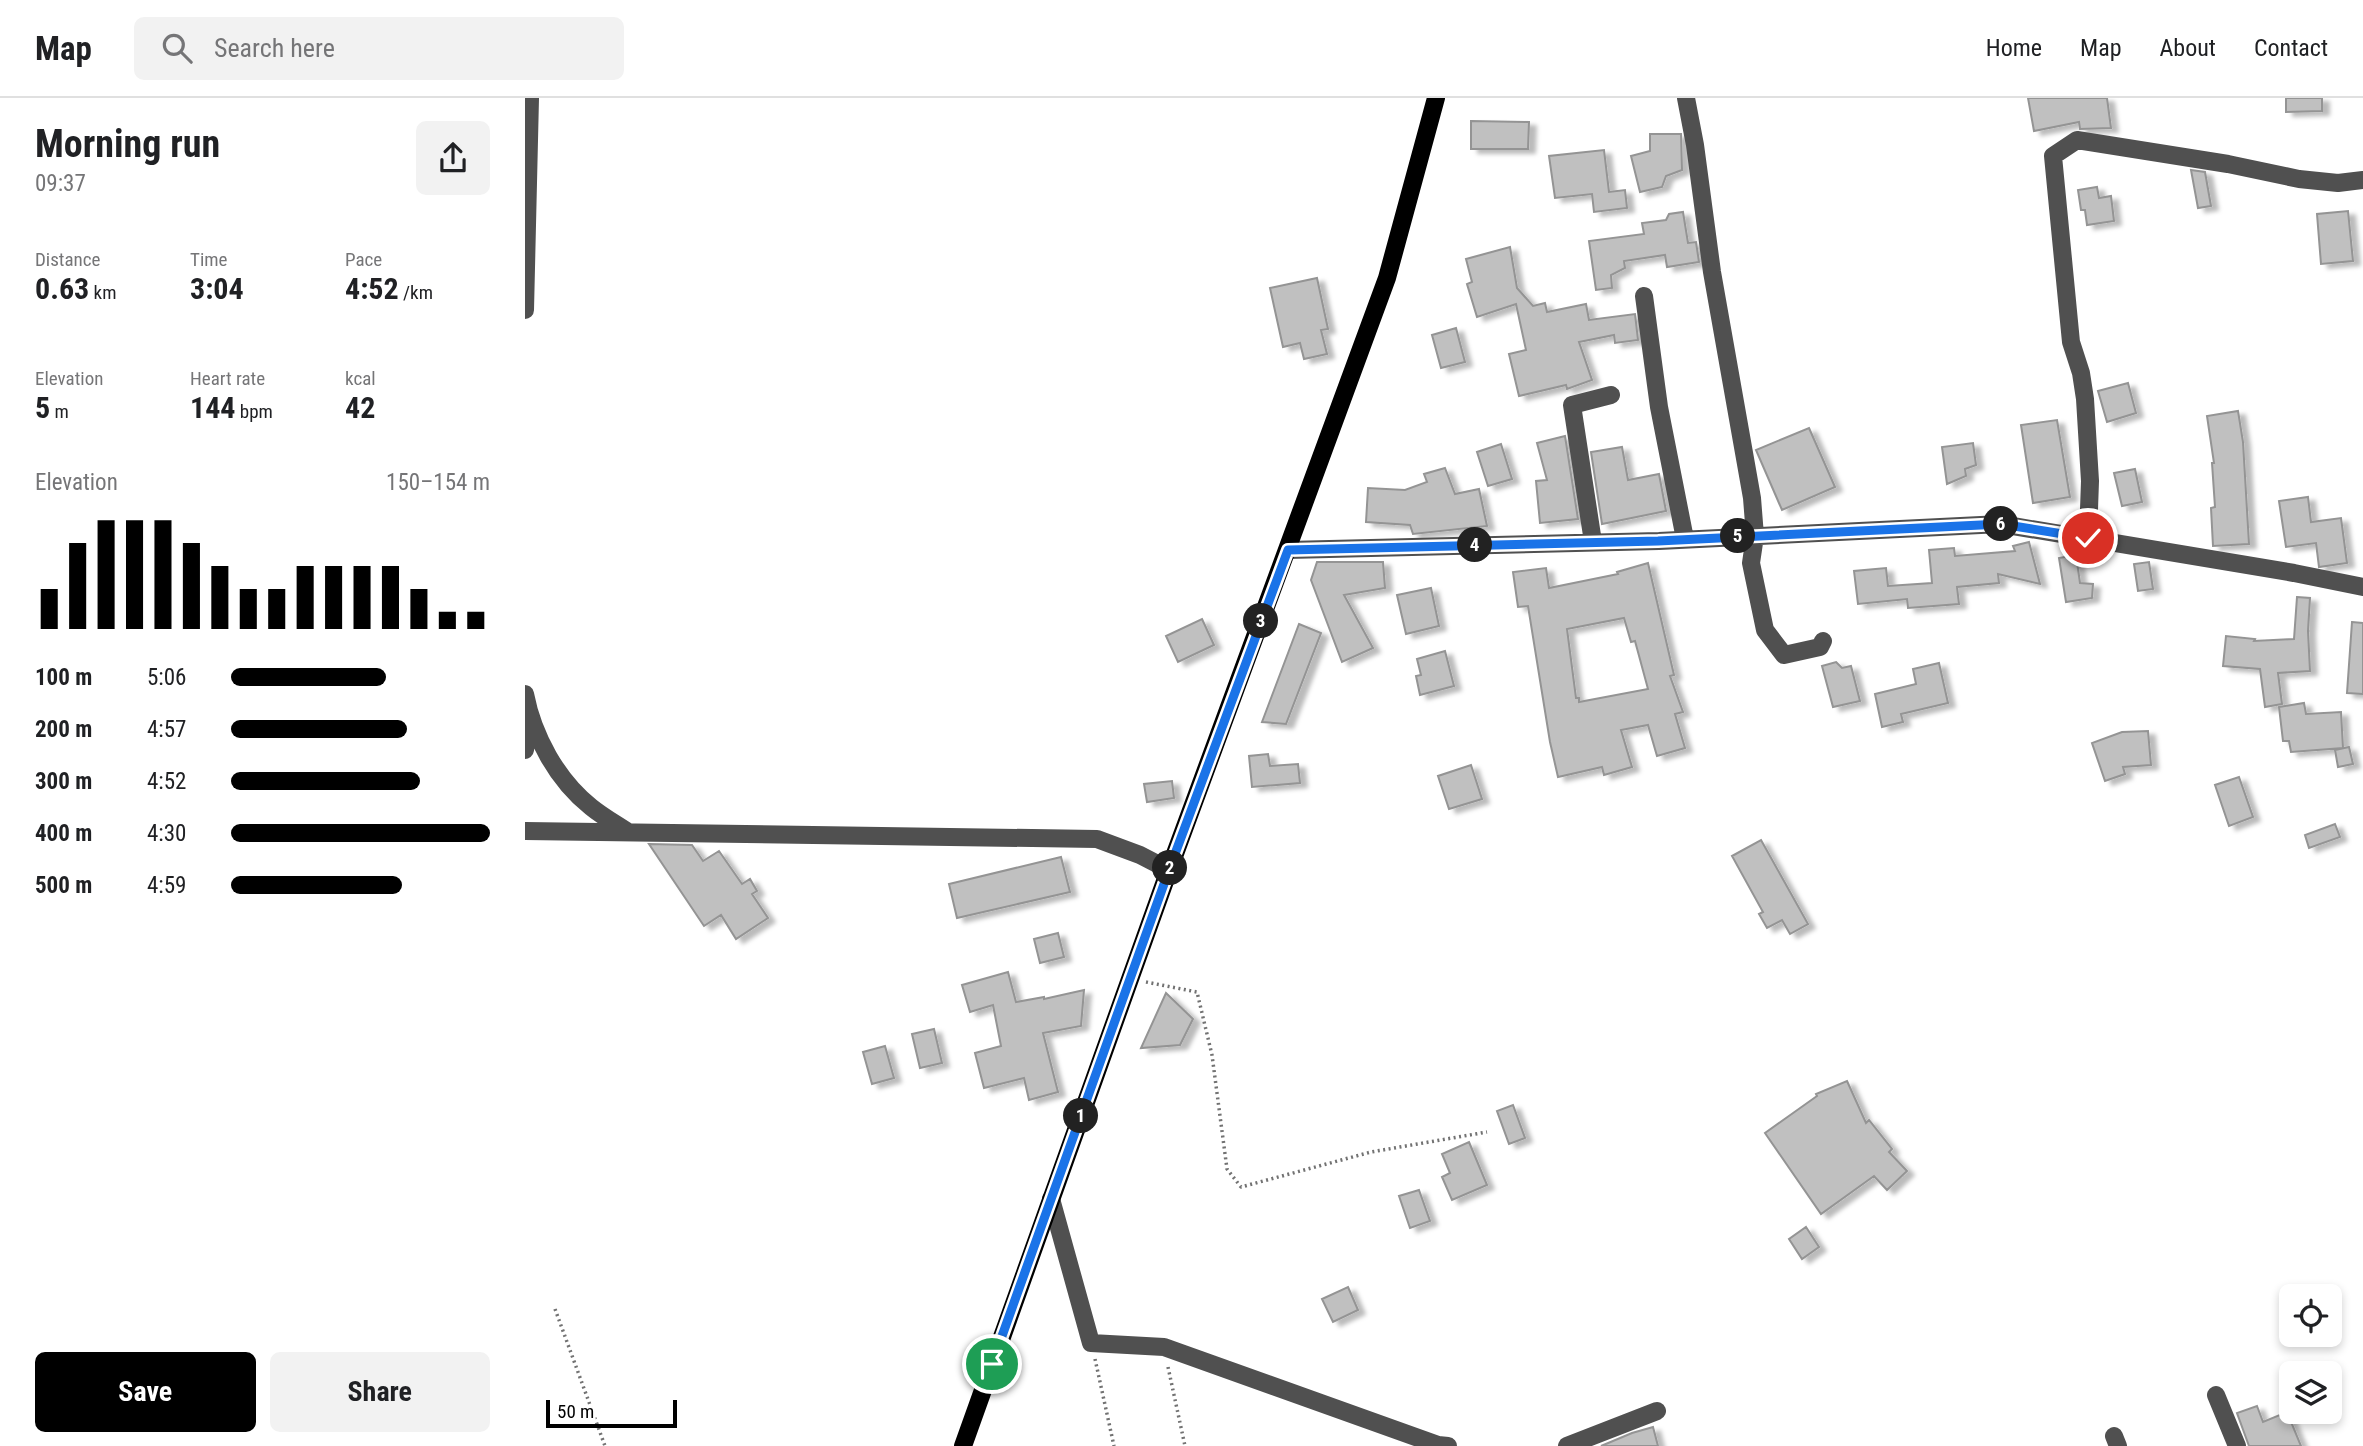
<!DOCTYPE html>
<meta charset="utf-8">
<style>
body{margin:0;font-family:"Roboto Condensed",sans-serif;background:#f2f2f2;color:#202124;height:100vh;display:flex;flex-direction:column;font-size:26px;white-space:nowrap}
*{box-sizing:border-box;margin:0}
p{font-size:23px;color:#757577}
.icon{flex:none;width:38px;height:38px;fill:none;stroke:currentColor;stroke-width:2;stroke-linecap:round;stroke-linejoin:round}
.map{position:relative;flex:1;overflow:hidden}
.side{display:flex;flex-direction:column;background:#fff;width:525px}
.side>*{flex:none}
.controls{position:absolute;left:1754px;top:1186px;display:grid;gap:14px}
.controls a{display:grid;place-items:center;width:63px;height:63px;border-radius:10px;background:#fff;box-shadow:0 4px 10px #0003;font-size:35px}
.scale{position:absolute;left:21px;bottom:18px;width:131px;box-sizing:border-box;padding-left:7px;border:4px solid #000;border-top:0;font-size:19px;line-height:24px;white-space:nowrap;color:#000;-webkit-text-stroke:5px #fff;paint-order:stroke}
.pin{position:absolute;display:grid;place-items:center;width:60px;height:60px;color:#fff;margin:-30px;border:4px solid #fff;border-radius:50%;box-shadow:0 2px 7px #0007}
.km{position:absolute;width:35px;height:35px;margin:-18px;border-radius:50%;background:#222;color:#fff;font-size:19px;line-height:35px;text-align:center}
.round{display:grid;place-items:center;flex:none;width:74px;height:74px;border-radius:10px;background:#f2f2f2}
.headline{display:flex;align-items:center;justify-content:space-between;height:119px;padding:0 35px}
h1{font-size:38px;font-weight:700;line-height:52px}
.metrics{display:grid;grid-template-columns:repeat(3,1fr);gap:10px;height:119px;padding:7px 35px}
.metrics div{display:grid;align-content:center}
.metrics b{font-size:30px;font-weight:700}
.metrics small{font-size:19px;font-weight:400}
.metrics p{font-size:19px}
.chart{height:196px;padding:14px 35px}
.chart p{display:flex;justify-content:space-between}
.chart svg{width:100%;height:126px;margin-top:7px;stroke:#000;stroke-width:6}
.cta{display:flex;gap:14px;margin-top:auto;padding:14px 35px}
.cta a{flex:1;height:80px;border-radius:10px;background:#000;color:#fff;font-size:28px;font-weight:700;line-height:80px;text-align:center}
.cta a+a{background:#f2f2f2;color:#202124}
ul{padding:0 35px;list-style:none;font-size:23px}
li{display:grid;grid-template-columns:112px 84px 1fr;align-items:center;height:52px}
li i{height:18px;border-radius:9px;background:#000}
header{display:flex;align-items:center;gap:42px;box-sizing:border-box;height:98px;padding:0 35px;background:#fff;border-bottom:2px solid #e0e0e0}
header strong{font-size:33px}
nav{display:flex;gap:38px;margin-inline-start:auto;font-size:24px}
.search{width:490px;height:63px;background:#f2f2f2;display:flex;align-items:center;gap:18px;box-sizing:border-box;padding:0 24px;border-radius:10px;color:#757577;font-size:26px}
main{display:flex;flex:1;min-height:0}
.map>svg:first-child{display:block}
.building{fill:#c0c0c0;stroke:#949494;stroke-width:2;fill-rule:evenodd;filter:url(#shadow)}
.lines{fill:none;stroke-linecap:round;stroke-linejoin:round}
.path{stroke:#727272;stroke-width:3.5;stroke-dasharray:2 3.5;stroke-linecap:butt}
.minor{stroke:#505050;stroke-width:18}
.major{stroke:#000;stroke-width:18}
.route-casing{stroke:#fff;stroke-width:14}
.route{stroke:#1a73e8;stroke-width:9}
</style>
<header>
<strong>Map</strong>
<div class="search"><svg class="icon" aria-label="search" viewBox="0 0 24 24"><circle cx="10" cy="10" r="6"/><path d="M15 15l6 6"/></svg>Search here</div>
<nav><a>Home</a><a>Map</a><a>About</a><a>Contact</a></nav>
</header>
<main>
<section class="side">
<div class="headline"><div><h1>Morning run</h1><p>09:37</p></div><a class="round"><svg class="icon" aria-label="share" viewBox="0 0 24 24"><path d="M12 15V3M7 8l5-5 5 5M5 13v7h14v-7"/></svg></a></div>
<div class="metrics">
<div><p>Distance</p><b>0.63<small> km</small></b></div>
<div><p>Time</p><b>3:04</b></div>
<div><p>Pace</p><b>4:52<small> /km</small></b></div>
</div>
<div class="metrics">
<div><p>Elevation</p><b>5<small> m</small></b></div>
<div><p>Heart rate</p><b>144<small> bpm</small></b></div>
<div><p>kcal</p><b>42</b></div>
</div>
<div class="chart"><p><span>Elevation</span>150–154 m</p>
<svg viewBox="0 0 160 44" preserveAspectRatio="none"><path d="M5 44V30M15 44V14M25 44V6M35 44V6M45 44V6M55 44V14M65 44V22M75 44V30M85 44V30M95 44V22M105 44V22M115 44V22M125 44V22M135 44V30M145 44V38M155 44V38"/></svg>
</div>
<ul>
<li><b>100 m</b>5:06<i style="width:60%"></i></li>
<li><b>200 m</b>4:57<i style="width:68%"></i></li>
<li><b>300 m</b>4:52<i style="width:73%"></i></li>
<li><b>400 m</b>4:30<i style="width:100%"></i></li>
<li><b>500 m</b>4:59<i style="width:66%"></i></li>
</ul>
<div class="cta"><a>Save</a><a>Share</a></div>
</section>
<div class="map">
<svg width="1838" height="1348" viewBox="0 0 1838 1348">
<defs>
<filter id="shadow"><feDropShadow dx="7" dy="4" stdDeviation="2" flood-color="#0004"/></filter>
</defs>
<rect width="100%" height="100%" fill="#fff"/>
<!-- building -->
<path class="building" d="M1503 0H1582L1586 30 1555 31 1554 24 1509 33Z
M1761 0H1797V13L1761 14Z
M946 23 1004 24 1003 51H946Z
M1125 36H1156L1157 72 1141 78 1137 89 1115 94 1106 58 1125 53Z
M1079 52 1084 94 1100 92 1102 110 1069 114 1067 96 1030 100 1024 58Z
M1666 72 1680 74 1686 108 1673 110Z
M1572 89 1574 100 1586 98 1589 123 1562 127 1560 112H1556L1553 92Z
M1823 113 1828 163 1796 166 1792 116Z
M1158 114 1163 145 1171 144 1174 164 1142 169 1140 157 1099 163 1100 170 1086 177 1087 190 1071 192 1064 143 1119 136 1117 125 1141 122 1144 116Z
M985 149 992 190 1008 208 1020 205 1022 214 1061 206 1064 222 1110 216 1113 242 1090 245 1089 237 1054 244 1067 282 1042 291 1041 287 994 298 984 256 1001 252 991 206 952 219 942 186 947 184 941 161Z
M792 180 803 231 796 232 802 256 779 261 775 245 758 249 745 190Z
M931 230 940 264 916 270 907 237Z
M1603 285 1611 315 1582 324 1573 293Z
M1713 313 1718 344 1724 446 1688 448 1686 410 1690 409 1687 365H1689L1682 318Z
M1532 322 1545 399 1508 405 1496 327Z
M1284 330 1310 389 1257 412 1231 352Z
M1040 338 1053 421 1015 425 1011 383 1022 382 1012 345Z
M1448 345 1451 367 1440 371 1441 378 1422 386 1417 349Z
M976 346 987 381 963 388 952 354Z
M1097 349 1103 382 1134 376 1141 413 1077 426 1066 354Z
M920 370 930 396 954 391 962 428 888 436 885 427 841 424 843 390 880 392 902 384 899 376Z
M1610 371 1617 404 1597 408 1589 375Z
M1783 399 1786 424 1816 420 1822 465 1794 469 1791 445 1761 449 1754 403Z
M1504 444 1515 486 1473 476 1474 485 1432 489 1434 506 1383 510 1382 501 1333 506 1329 473 1361 470 1363 488 1407 485 1404 452 1429 450 1430 458 1490 453 1488 448Z
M1551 457 1555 485 1568 486 1567 500 1541 504 1534 460Z
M792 464H858L860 490 819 497 848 550 817 564 786 482Z
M1624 464 1628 491 1613 493 1609 466Z
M1123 465 1149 577 1145 578 1158 614 1150 616 1160 650 1132 658 1123 627 1096 632 1107 669 1079 677 1077 669 1033 679 1025 644 1003 508 993 509 988 474 1021 470 1024 490 1093 476 1092 474ZM1099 520 1106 544 1110 543 1123 591 1054 604V600H1051L1042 531Z
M906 490 914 528 881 536 872 497Z
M1772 499 1785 500 1783 533 1785 573 1753 575 1757 606 1740 609 1735 571 1698 568 1701 538 1730 541 1729 543 1769 541Z
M677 521 689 547 653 564 641 538Z
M1827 524 1838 525V596L1822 595Z
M774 526 796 535 761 626 737 624Z
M920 553 929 588 895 597 891 578 896 577 892 561Z
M1311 564 1317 570 1326 568 1335 603 1308 609 1297 568Z
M1414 565 1423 605 1376 616 1378 624 1357 629 1350 596 1391 586 1388 571Z
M1779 605 1781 616 1816 614 1818 650 1766 654 1764 643H1758L1754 609Z
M1623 633 1626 667 1598 669 1600 676 1580 683 1567 645 1597 634Z
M1824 649 1828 666 1813 669 1810 652Z
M743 656 745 668 773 666 775 685 727 689 724 658Z
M946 667 957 701 924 711 913 678Z
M1714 679 1728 719 1704 728 1690 687Z
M647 683 649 700 622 704 619 686Z
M1810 726 1815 739 1784 750 1780 737Z
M1236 742 1283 826 1265 836 1257 822 1242 830 1234 816 1238 814 1207 758Z
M124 746 167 747 178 763 194 753 217 786 225 781 232 793 227 796 243 820 211 841 196 817 179 828Z
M536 759 545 794 432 820 424 786Z
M533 835 539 859 515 865 509 841Z
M483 874 491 904 519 899V901L559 892 556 928 518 935 533 994 504 1002 499 980 459 990 450 955 476 948 468 907 445 914 437 887Z
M641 895 668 921 655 947 616 950Z
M409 931 417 965 395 970 387 936Z
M360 948 369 980 347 986 338 954Z
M1322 983 1341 1025 1344 1022 1367 1051 1364 1054 1382 1073 1362 1092 1349 1078 1296 1116 1240 1035 1292 998 1291 996Z
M988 1007 1000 1040 984 1046 972 1013Z
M944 1044 962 1087 927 1102 917 1079 925 1075 917 1056Z
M894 1092 905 1123 885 1130 874 1098Z
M1281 1129 1294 1149 1277 1161 1264 1141Z
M823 1189 833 1212 808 1224 797 1201Z
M1732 1308 1738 1324 1762 1314 1776 1348H1724L1712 1315Z
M1128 1329 1133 1348H1076L1107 1335Z"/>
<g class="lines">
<!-- path -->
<path class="path" d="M621 884 672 894 687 957 702 1071 716 1089 846 1054 962 1034
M30 1211 80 1348
M570 1261 589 1348
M643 1269 660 1348"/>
<!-- minor -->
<path class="minor" d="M1161 0 1170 47 1187 174 1227 400 1230 438 1226 465 1240 532 1259 557 1295 549 1298 543
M1119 198 1134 309 1160 441
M0 212 5 0
M1563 440 1565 383 1560 301 1556 275 1546 244 1528 58 1552 42 1703 66 1774 81 1813 85 1838 82
M1068 444 1047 307 1086 297
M763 452 1134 443 1476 426 1769 475 1838 489
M0 596C8 638 32 682 66 709 77 718 91 726 103 734
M0 652 4 617
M0 733 572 741 615 757 644 772
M526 1101 566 1245 639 1249 913 1347 923 1348
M1691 1297 1712 1348
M1589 1338 1593 1348
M1042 1348 1132 1313"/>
<!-- major -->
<path class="major" d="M438 1348 644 772 862 180 911 0"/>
</g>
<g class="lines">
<!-- route casing -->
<g class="route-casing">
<path id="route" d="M467 1266 644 772 763 452 1133 443 1476 426 1563 440"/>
</g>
<!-- route -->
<use href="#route" class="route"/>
</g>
</svg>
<div class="controls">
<a><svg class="icon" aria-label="locate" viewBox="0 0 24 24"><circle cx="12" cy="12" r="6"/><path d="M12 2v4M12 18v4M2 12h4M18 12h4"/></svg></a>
<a><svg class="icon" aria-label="layers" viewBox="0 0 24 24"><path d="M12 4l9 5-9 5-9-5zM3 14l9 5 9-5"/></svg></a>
</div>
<div class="scale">50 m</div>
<div class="pin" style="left:467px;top:1266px;background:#1e9e55"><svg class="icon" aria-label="arrive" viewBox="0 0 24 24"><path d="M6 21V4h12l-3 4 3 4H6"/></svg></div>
<div class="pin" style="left:1563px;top:440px;background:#d93025"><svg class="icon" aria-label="check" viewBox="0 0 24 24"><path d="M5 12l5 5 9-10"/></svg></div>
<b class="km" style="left:556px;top:1018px">1</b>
<b class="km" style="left:645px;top:770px">2</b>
<b class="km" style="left:736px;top:523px">3</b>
<b class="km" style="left:950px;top:447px">4</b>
<b class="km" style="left:1213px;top:438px">5</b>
<b class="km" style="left:1476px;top:426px">6</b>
</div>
</main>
